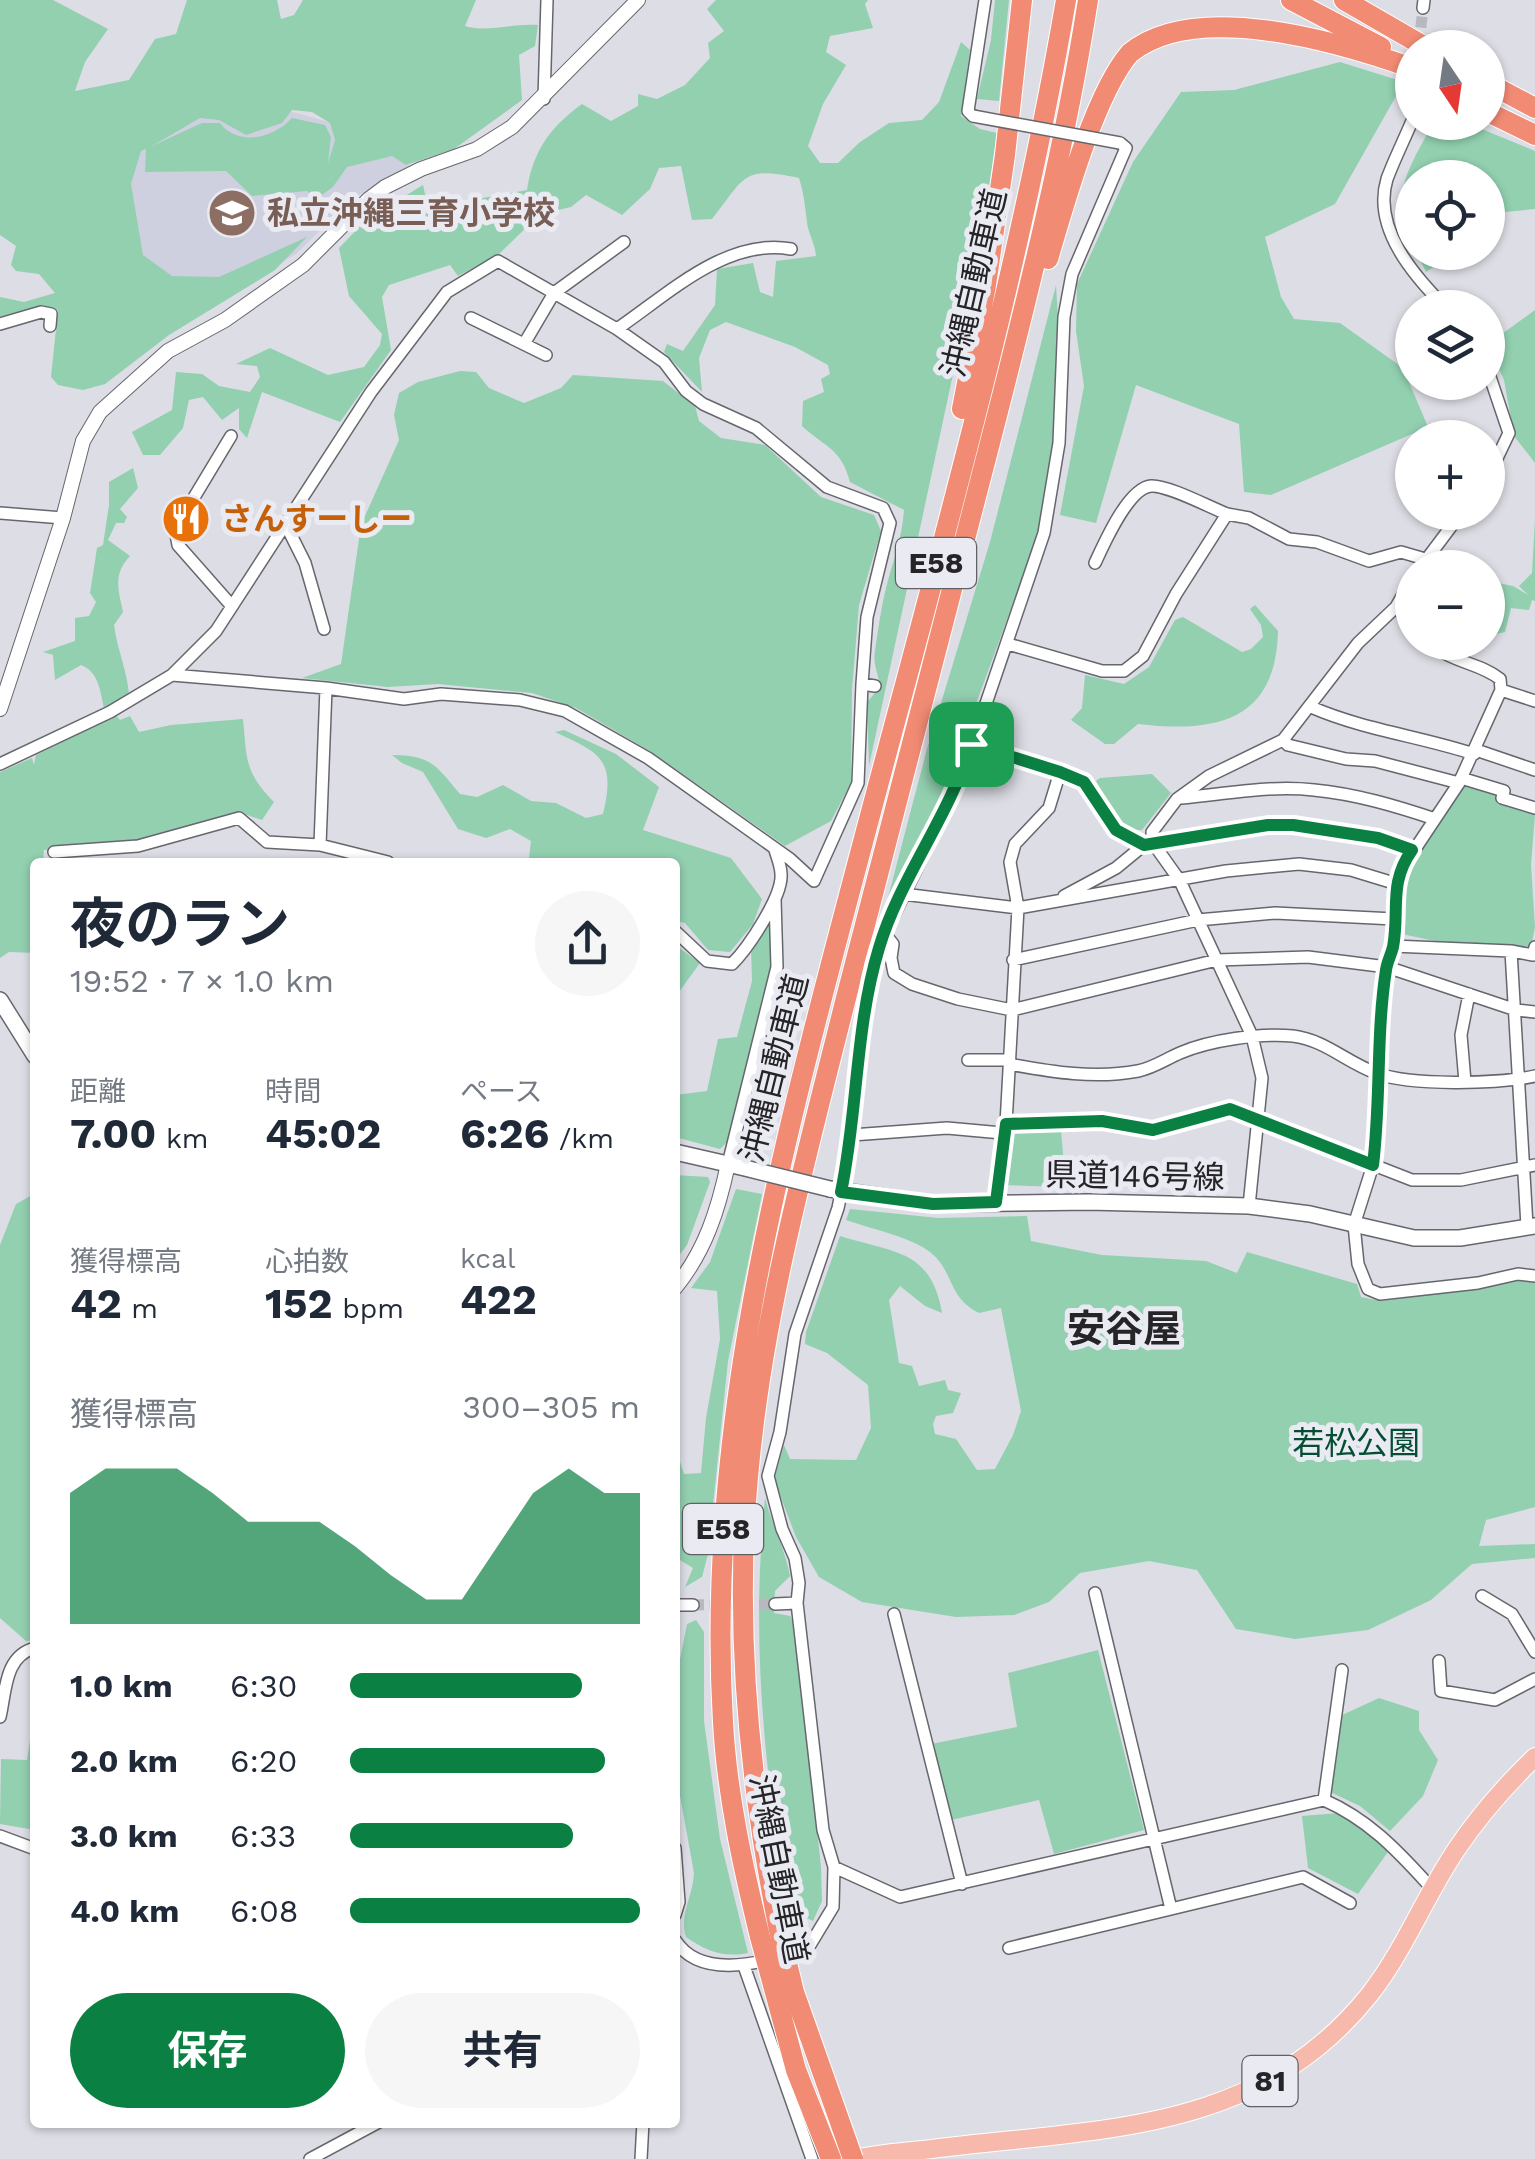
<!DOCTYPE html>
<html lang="ja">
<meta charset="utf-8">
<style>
body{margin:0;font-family:"Work Sans","Noto Sans JP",sans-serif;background:#f6f6f7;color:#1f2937;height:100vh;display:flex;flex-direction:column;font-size:38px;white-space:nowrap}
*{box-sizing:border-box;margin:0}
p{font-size:32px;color:#747a83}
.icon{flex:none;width:55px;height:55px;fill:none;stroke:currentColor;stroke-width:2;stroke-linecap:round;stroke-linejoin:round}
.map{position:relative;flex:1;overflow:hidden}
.details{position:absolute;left:30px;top:858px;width:650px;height:1270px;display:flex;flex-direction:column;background:#fff;border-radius:10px;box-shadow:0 2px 8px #0004}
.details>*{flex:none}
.needle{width:65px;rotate:167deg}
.fabs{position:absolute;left:1395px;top:30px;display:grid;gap:20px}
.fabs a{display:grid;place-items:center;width:110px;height:110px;border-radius:50%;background:#fff;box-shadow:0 2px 8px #0004;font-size:50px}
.pin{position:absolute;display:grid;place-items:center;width:85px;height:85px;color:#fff;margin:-42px;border-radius:20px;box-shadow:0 5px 15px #0006}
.round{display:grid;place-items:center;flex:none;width:105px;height:105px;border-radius:52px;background:#f6f6f7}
.summary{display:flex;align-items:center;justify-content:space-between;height:170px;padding:0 40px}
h1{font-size:55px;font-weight:700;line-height:75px}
.metrics{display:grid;grid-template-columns:repeat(3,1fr);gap:15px;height:170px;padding:10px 40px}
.metrics div{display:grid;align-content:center}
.metrics b{font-size:42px;font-weight:700}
.metrics small{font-size:28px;font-weight:400}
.metrics p{font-size:28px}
.chart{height:280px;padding:20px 40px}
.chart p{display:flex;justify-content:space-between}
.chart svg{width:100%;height:180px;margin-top:10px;fill:#0b8043;opacity:.7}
.cta{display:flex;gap:20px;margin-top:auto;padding:20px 40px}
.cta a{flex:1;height:115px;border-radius:60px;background:#0b8043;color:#fff;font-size:40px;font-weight:700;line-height:115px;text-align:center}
.cta a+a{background:#f6f6f7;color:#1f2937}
ul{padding:0 40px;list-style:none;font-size:32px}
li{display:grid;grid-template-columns:160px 120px 1fr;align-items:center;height:75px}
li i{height:25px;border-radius:12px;background:#0b8043}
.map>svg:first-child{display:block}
.built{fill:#cfd0df}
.green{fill:#92d0b0;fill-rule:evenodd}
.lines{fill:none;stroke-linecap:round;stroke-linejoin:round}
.minor-tunnel{stroke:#b8b8bf;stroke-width:11;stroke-dasharray:11 5.5;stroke-linecap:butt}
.minor-casing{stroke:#66666d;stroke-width:14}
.tertiary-casing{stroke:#66666d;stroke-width:16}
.secondary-casing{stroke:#66666d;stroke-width:18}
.primary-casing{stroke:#fff;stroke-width:20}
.motorway-casing{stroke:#fff;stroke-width:22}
.minor{stroke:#fff;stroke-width:11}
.tertiary{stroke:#fff;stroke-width:14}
.secondary{stroke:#fff;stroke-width:15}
.primary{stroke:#f7b9ac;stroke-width:18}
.motorway{stroke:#f28b74;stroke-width:20}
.minor-bridge-casing{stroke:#66666d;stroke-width:14;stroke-linecap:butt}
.secondary-bridge-casing{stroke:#66666d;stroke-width:18;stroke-linecap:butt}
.motorway-bridge-casing{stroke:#fff;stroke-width:22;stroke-linecap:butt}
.minor-bridge{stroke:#fff;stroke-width:11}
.secondary-bridge{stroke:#fff;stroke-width:15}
.motorway-bridge{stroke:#f28b74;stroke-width:20}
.route-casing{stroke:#fff;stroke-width:20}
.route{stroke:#0b8043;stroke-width:12}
.labels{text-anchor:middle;stroke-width:10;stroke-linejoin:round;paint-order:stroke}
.shield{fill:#eaeaf2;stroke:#606065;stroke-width:2.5}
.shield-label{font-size:30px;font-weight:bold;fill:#252528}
.education-label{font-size:32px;font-weight:bold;fill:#785e54;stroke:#eaeaf2;text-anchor:start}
.street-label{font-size:32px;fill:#252528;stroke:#eaeaf2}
.food-label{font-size:32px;font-weight:bold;fill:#c56008;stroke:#eaeaf2;text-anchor:start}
.park-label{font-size:32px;fill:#044e33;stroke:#eaeaf2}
.quarter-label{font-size:38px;font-weight:bold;fill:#252528;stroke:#eaeaf2}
</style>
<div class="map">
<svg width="1535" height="2159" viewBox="0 0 1535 2159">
<rect width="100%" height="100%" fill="#dddde5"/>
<!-- built -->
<path class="built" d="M289 111 329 122 410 165 351 200 297 253 234 293 162 287 132 259 126 189 137 150 199 118Z"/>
<!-- green -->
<path class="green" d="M0 0H53L108 29 85 62 75 91 129 80 155 39 176 34 187 0H277L281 19 294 15 303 0H476L465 26C489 33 512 23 538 25L535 46 519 55 522 100 454 149 406 165 392 156 347 167 333 187 316 199 307 191 252 196 226 171 145 172 146 149 141 151 131 184 143 255 172 276 219 277 307 237 275 270 169 335 105 384 83 390 58 385 51 377 58 310 44 308 0 318V297L24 302 55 293 39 274 16 271 11 265 16 246 0 235ZM292 110 312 112 330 123 335 140 328 163 331 137 325 125 292 118C274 138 238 147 220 123H202L152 146 200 118 219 120 246 135 282 123Z
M716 0H868L865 4 873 28 830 36 826 52 846 65 823 104 808 146 820 163H838L860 142 889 123 922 120 939 102 961 42 970 50 961 116 980 129 997 133 979 253 869 766 867 702C890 679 871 675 875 651 878 630 881 608 886 588 893 561 902 538 904 510L850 482C841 448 826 448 802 426L803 401 824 392 821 379 830 374 828 365 795 347 726 322 710 330 699 358 702 392 664 352 667 344 683 351 715 305 717 269 753 263 760 292 773 297 776 261 816 256C815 243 808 233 807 222 805 206 804 194 799 178 742 166 746 176 712 219L692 220 681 166 659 168 650 189 622 215 586 195 571 207 550 212 529 225 499 254 458 276 450 265 389 285 382 297 391 350 340 422 262 392 247 438 239 429V408L222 420 203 397 189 400 183 428 160 455H143L132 432 172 410 176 372 202 374 219 386 250 392 260 377 257 366 236 364 270 348 328 375 364 367 380 345 382 334 349 296 339 248 366 220 423 185 428 208 527 190C533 151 550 127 582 104L611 121 638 106V94L657 99 685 85 710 58 708 43 724 31 707 9Z
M995 0H1009L999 101 977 99 991 40Z
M1340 62 1404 82 1335 204 1265 237 1281 297 1294 319 1340 323 1403 368 1428 427 1271 495 1244 492 1239 424 1136 385 1096 523 1060 515 1084 386 1076 331 1077 284 1133 162 1181 92 1234 90Z
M1433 123H1467L1535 151V209L1495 213 1488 220V178H1412V244C1389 193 1409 169 1433 123Z
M1417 253H1455L1426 272Z
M1056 285 1058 318 1053 443 1039 533 970 720 951 724C946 743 954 758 953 778L880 928 927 749 990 542Z
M1535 310V463L1514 436 1504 380 1488 344Z
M460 371 476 372 489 388 524 403 561 388 573 375 663 381 695 406 699 421 721 438 765 445 821 497 874 515 881 531 859 605 852 689 851 783 831 821 785 846 650 751 576 708 532 693 438 684 388 687 302 678 341 664 361 525 399 440 394 415 399 393 418 382Z
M133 468 138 488 120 509 127 517 124 523H116L108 540 130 556C113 574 118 589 123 612L114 625C117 649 127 670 129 694L104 708C100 691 99 672 81 665L55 680 53 655 43 652 75 641V618L89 616 96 602 90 593 97 548 103 545 109 505V482Z
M1535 519V601L1532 600 1529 610 1511 608 1505 632 1488 636V581L1513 586 1528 595 1519 586 1532 573Z
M1255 605 1278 631C1276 722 1215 733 1138 724L1114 744H1105L1071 720 1082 708 1085 675 1124 684 1149 667 1175 620 1183 617 1242 652 1251 649 1263 637 1261 625 1250 609Z
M116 715 120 720 130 716 139 732 171 725 243 719C247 760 244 771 274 802L262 820 241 813 130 842 44 850 43 862H35V953L9 952 0 958V772L32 758 34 765 36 755Z
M564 730 616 754 659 787 643 830 731 858 762 899 753 924 730 952 708 950 685 923 675 921V862H540L529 858 531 841 510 829 486 838 458 829 423 772 402 763 392 755C432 755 436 766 460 794L477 797 503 785 531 801 556 803 586 818 603 814C616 760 601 753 555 732Z
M1152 774 1171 793 1142 830H1131L1116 818 1096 781 1100 778Z
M1464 786 1495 795 1498 804 1535 814 1531 865 1535 927 1531 947 1435 941 1397 933 1401 879Z
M765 924 772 927V966L729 1140 720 1149 675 1137V1095L707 1091 718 1039 737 1037 752 981 751 946Z
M675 945 700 963 679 992 678 1039 675 1041Z
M1010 1130 1061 1131 1065 1176 1059 1187 1004 1185Z
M675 1175 708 1177 710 1182 687 1245 675 1261Z
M736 1189 762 1194 728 1361 708 1554 702 1577 685 1587 693 1568 675 1557V1446L684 1474 701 1473 706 1418 720 1339 717 1291 691 1288 710 1262Z
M34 1194 35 1640 26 1641 0 1618V1245L16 1204Z
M850 1209 938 1218 1027 1216 1031 1241 1102 1255 1206 1261 1237 1273 1247 1252 1357 1284 1361 1297 1381 1301 1482 1286 1503 1275 1535 1279V1507L1486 1520 1479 1546 1535 1544V1558L1472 1564 1431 1600 1368 1630 1295 1639 1236 1629 1197 1570 1149 1561 1080 1573 1049 1602 1014 1615 956 1617 862 1602 819 1577 796 1537 774 1479 784 1445 790 1459 856 1460 871 1428 868 1385 827 1353 805 1344 806 1332 840 1236C894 1253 931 1249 942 1313L925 1306 900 1286 889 1300 899 1363 912 1366 919 1386 945 1380 948 1390 961 1393 953 1413 936 1416 933 1424 935 1434 956 1439 977 1470 995 1469 1013 1435 1021 1411 1001 1308 979 1313C947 1297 955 1272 930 1252 913 1238 869 1228 846 1220Z
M765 1498C772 1525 785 1549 790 1576L775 1591 774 1613 790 1616 795 1626 821 1867 822 1901 813 1921 790 1910C763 1774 751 1636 765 1498Z
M696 1620 704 1632V1721L720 1839 748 1953C724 1958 706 1951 686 1937 679 1914 693 1897 694 1873L675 1768V1685L687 1624Z
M1098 1650 1144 1830 1054 1854 1039 1800 951 1820 931 1744 1017 1727 1008 1673Z
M1379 1698 1419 1711V1730L1438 1760 1423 1796 1390 1831 1360 1806 1330 1792 1340 1716Z
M31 1734 35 1736V1830L0 1824 1 1759 27 1760Z
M1339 1813 1390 1849 1358 1894 1308 1868 1302 1816Z"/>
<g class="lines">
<!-- minor-tunnel -->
<path class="minor-tunnel" d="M1419 44 1423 8
M917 711 954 732
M693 1605 775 1604"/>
<!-- minor casing -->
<g class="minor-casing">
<path id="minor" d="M1423 8 1424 0
M544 99 547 0
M973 116 968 111 985 0
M1412 121C1404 140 1394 160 1387 179 1372 228 1414 276 1446 308
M471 318 546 355
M0 324 41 312 51 314 50 326
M617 329C667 295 727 237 791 249
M524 344 554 293 624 242
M1488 371 1509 433 1488 477
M0 513 63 518
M285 523 305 563 324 629
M1095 563C1104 544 1128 488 1151 486 1168 485 1209 507 1227 514
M1420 568 1462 512
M1412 579 1396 607 1412 624
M230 604 178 545 175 529 231 436
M1430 642C1450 663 1479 662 1500 679L1501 690 1535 701
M1008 644 1102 671H1124L1143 656 1176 594 1227 514 1249 518 1289 539 1317 542 1369 561 1401 552 1425 559
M172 675 326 688 404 699 441 694 520 700 565 711 648 758 790 859 814 881 858 783 862 684 875 686
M1501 690 1459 783 1397 876 1393 946 1387 967 1377 1074V1132L1373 1165 1354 1225 1358 1264 1368 1289 1380 1294 1478 1283 1518 1274 1535 1276
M1311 707C1364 730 1419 736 1474 754
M954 732 982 750 1060 772 1085 782 1116 830 1144 845 1268 825H1293L1378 838 1412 850
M1283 740 1288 745 1346 759 1375 761 1459 783
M1476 750 1535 770
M0 764 110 712 172 675 216 631 371 392 447 292 498 261 617 329 664 362 686 391 703 404 756 428 827 487 883 508 890 523 867 617 862 684
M1461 778 1504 791 1502 798 1535 808
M1181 798C1225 794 1270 785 1314 790 1356 794 1396 806 1435 819
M320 845 326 688
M54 852 138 846 239 818 267 842 320 845 388 862
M903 894 1018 908 1226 871 1299 864 1351 870 1397 884
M1064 896 1116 868 1144 845
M675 931 707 961 732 964C748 948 783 896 781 874 781 866 777 857 775 850
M885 934 893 944 891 958 894 973 912 984 958 999 1012 1010 1217 960 1308 957 1387 967 1516 1010 1535 1012
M1393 946 1511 951 1533 955 1535 947
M1511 951 1527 1226
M1013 960 1198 920 1275 913 1394 919
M968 1060H1010
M1009 1064C1052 1072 1095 1079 1138 1071 1153 1068 1166 1059 1180 1053 1210 1040 1260 1033 1293 1036 1325 1040 1346 1062 1376 1073 1410 1086 1498 1084 1535 1076
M1465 1082 1461 1035 1469 994
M1006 1124 1018 908 1010 862 1015 844 1049 808 1060 772
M852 1135 947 1128 1002 1133 1006 1124 1102 1121 1153 1130 1230 1109 1412 1180H1461L1535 1165
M728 1164 777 967 775 899
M996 1202 1002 1133
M1249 1206 1262 1078 1252 1036 1180 881 1153 843 1152 832 1177 799 1209 776 1283 740 1358 643 1396 607
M1482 1596 1512 1614 1535 1652
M775 1604 797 1603
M675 1605H693
M894 1614 962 1884
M1439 1661 1441 1691 1495 1700 1535 1679
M0 1717C6 1692 4 1656 35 1648
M1324 1800 1342 1670
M0 1836 35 1849
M675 1848 679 1902 675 1915
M834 1867 900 1897 1324 1800C1367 1819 1395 1848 1426 1882L1436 1886
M1171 1909 1303 1877 1350 1903
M675 1940C702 1983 768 1960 807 1950L833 1907 834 1867 823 1830 797 1603 799 1583 795 1558 782 1529 768 1476 780 1432 795 1334 838 1208 849 1156 866 1004 879 946 960 780 1044 533 1059 443 1064 317 1072 274 1126 148 1120 143
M1009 1948 1171 1909 1095 1593
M744 1966 812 2159
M310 2159 379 2122
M641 2159 643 2122"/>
</g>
<!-- tertiary casing -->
<g class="tertiary-casing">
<path id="tertiary" d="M0 709 63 518 83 441 100 412 168 351 225 320 303 265 369 199 385 187 421 169 477 149 512 127 638 0
M675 1288C705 1251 718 1211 728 1164"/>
</g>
<!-- secondary casing -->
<g class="secondary-casing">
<path id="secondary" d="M0 1000 35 1056
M675 1152 745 1168
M830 1189 933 1204 1089 1202 1249 1206 1310 1214 1414 1238H1460L1535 1226"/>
</g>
<!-- primary casing -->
<g class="primary-casing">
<path id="primary" d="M856 2159C881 2153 907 2152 932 2149 1095 2128 1257 2136 1370 1994 1405 1949 1425 1896 1456 1850 1478 1817 1506 1785 1535 1757"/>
</g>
<!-- motorway casing -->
<g class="motorway-casing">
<path id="motorway" d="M1291 0 1381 47
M1344 0 1427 48
M1488 83 1535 108
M1488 112 1535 135
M1048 259C1064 205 1095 93 1130 53 1195 0 1336 41 1412 68
M962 409 986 285 1005 155 1022 0
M779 1930C749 1781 734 1630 748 1477 762 1316 806 1158 845 1002 893 813 944 624 992 435 1029 291 1065 147 1088 0
M760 1937C743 1867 727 1795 723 1722 705 1425 783 1145 858 861 933 576 1016 291 1066 0"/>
</g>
<!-- minor -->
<use href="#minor" class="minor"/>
<!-- tertiary -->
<use href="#tertiary" class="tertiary"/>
<!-- secondary -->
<use href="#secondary" class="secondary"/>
<!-- primary -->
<use href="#primary" class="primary"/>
<!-- motorway -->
<use href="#motorway" class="motorway"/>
<!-- minor-bridge casing -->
<g class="minor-bridge-casing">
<path id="minor-bridge" d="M973 116 1120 143"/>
</g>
<!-- secondary-bridge casing -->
<g class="secondary-bridge-casing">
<path id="secondary-bridge" d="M745 1168 830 1189"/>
</g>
<!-- motorway-bridge casing -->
<g class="motorway-bridge-casing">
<path id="motorway-bridge" d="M779 1930 794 1992 853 2159
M760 1937 796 2070 831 2159"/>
</g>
<!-- minor-bridge -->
<use href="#minor-bridge" class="minor-bridge"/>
<!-- secondary-bridge -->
<use href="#secondary-bridge" class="secondary-bridge"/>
<!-- motorway-bridge -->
<use href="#motorway-bridge" class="motorway-bridge"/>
</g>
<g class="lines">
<!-- route casing -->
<g class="route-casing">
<path id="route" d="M971 744 1060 772 1084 782 1116 830 1144 845 1268 825H1293L1378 838 1412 850C1388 884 1400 910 1393 947 1391 955 1387 962 1386 970 1376 1034 1381 1100 1373 1165L1230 1109 1153 1130 1102 1121 1006 1124 996 1202 933 1204 841 1192C858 1111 855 1027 879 948 900 877 950 816 971 744Z"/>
</g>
<!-- route -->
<use href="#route" class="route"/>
</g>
<!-- icons -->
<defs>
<g id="school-disc" transform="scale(2.5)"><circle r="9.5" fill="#8d6e63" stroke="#eaeaf2"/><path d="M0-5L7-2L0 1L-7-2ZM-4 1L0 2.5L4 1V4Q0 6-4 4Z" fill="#fff"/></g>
<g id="restaurant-disc" transform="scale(2.5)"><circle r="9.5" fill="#e8710a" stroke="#eaeaf2"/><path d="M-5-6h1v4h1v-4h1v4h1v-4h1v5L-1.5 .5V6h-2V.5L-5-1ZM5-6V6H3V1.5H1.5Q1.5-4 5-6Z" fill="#fff"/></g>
</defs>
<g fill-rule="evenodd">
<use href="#school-disc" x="232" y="213"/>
<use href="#restaurant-disc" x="186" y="519"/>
</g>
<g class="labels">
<!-- shield labels -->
<g class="shield">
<rect x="896" y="538" width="80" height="50" rx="8"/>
<rect x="683" y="1504" width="80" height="50" rx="8"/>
<rect x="1242.5" y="2056" width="55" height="50" rx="8"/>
</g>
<g class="shield-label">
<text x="936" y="573">E58</text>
<text x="723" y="1539">E58</text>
<text x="1270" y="2091">81</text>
</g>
<!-- education labels -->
<g class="education-label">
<text x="267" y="224">私立沖縄三育小学校</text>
</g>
<!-- street labels -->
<g class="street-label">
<text transform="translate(974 283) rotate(-77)" y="11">沖縄自動車道</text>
<text transform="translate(774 1068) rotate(-76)" y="11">沖縄自動車道</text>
<text transform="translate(1135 1176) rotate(1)" y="11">県道146号線</text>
<text transform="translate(779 1869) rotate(79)" y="11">沖縄自動車道</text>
</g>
<!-- food labels -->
<g class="food-label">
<text x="221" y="530">さんすーしー</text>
</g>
<!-- park labels -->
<g class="park-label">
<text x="1356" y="1454">若松公園</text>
</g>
<!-- quarter labels -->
<g class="quarter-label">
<text x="1124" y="1342">安谷屋</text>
</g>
</g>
</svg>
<div class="fabs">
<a><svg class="needle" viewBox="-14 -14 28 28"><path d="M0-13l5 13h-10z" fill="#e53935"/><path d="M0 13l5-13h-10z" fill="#747a83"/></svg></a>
<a><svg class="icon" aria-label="locate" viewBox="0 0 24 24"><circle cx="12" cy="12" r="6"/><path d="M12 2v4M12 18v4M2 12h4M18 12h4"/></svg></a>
<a><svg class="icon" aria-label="layers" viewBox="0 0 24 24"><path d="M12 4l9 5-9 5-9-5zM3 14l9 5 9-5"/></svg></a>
<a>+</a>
<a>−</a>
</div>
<div class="pin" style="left:971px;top:744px;background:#1e9e55"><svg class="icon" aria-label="arrive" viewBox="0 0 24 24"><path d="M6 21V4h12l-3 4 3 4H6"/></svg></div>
<section class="details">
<div class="summary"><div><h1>夜のラン</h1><p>19:52 · 7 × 1.0 km</p></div><a class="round"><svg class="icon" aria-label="share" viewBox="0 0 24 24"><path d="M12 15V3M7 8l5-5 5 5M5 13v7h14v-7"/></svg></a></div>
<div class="metrics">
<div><p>距離</p><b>7.00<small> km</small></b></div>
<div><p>時間</p><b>45:02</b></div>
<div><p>ペース</p><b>6:26<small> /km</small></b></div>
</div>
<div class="metrics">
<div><p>獲得標高</p><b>42<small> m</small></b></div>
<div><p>心拍数</p><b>152<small> bpm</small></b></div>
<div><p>kcal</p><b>422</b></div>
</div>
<div class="chart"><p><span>獲得標高</span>300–305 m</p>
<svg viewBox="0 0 160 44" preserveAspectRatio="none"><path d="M0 44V12L10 6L20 6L30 6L40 12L50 19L60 19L70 19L80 25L90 32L100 38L110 38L120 25L130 12L140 6L150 12L160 12V44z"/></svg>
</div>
<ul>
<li><b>1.0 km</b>6:30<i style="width:80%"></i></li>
<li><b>2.0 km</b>6:20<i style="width:88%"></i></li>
<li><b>3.0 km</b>6:33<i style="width:77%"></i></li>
<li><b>4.0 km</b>6:08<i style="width:100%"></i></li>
</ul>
<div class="cta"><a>保存</a><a>共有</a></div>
</section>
</div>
